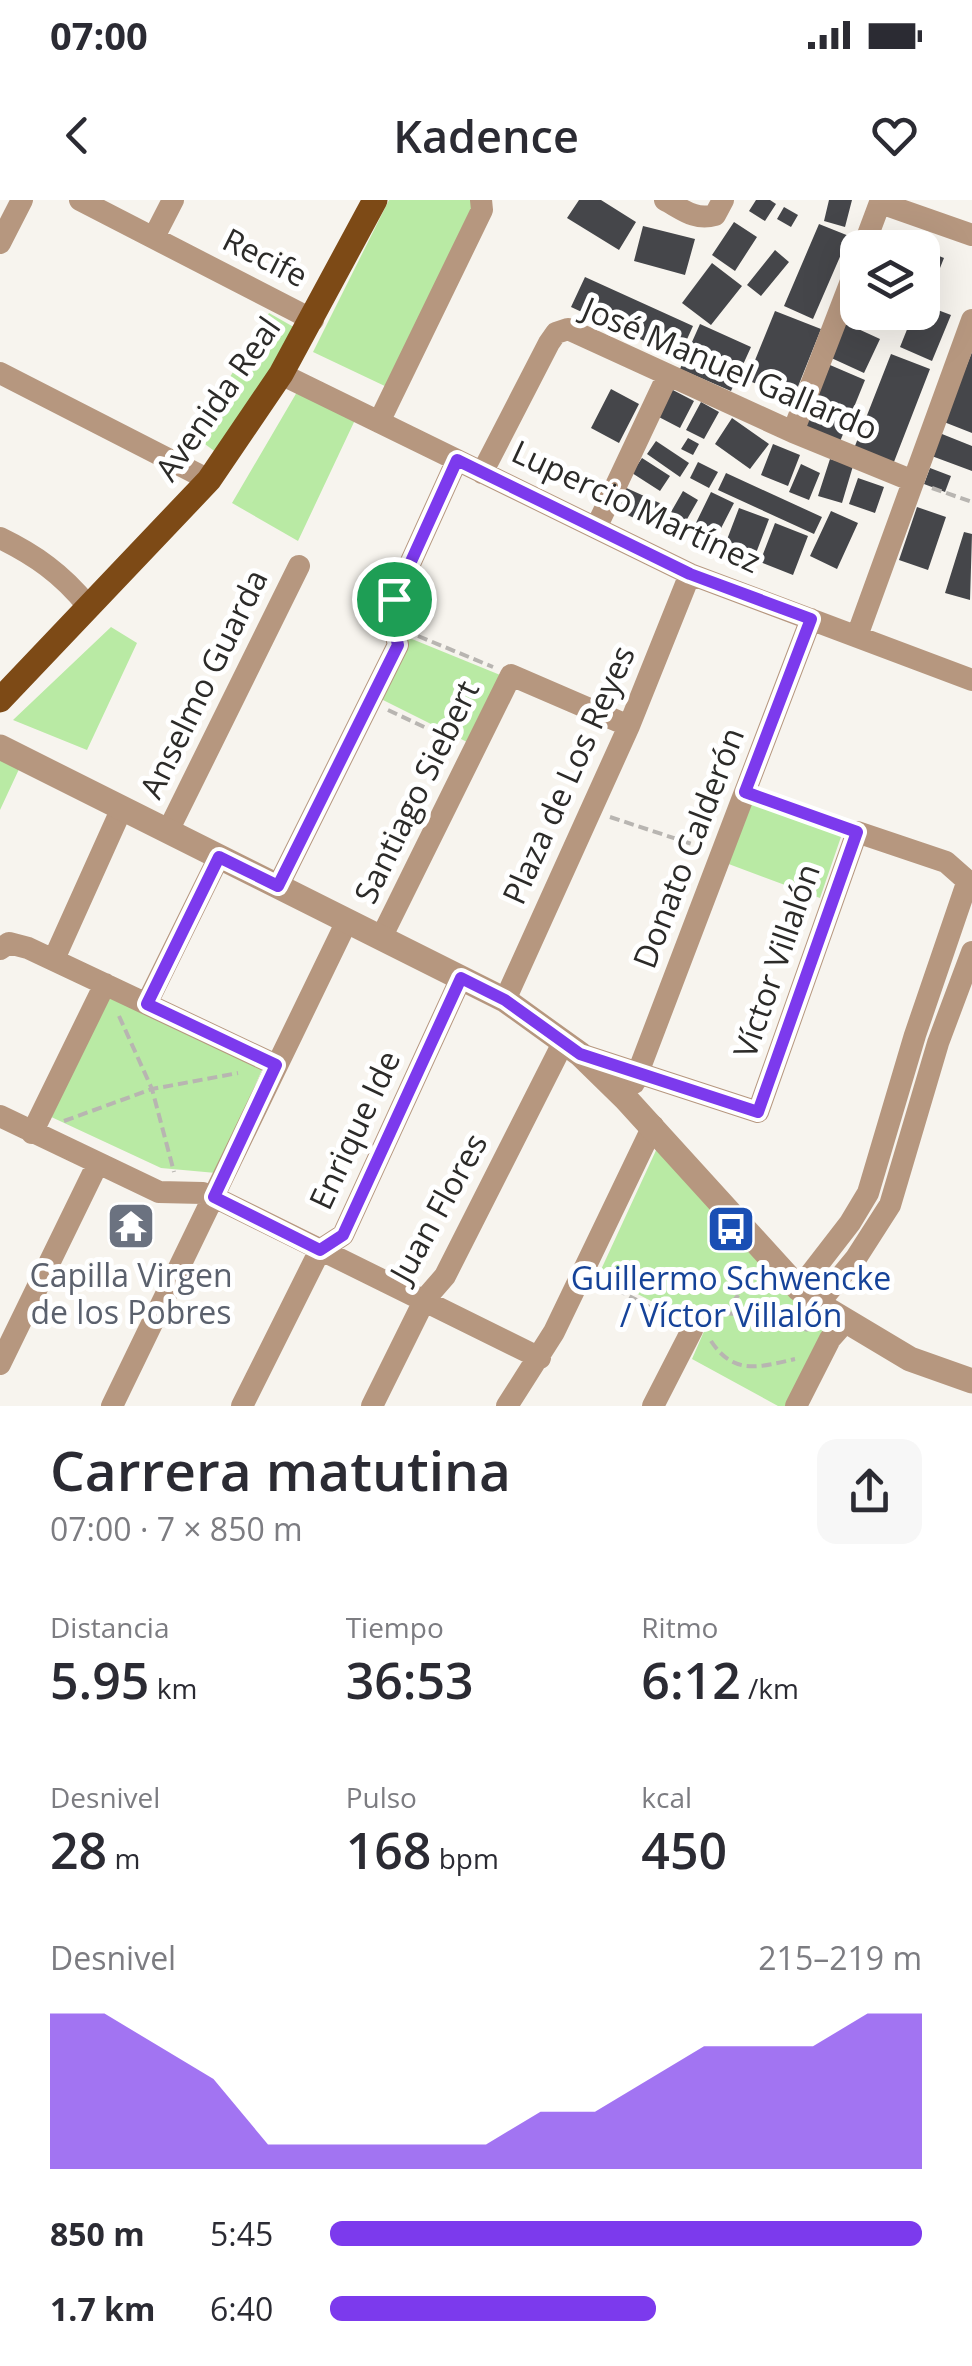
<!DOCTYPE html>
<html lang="es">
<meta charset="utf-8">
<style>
body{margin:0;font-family:"Open Sans",sans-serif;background:#f7f7f7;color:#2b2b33;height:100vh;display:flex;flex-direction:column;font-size:38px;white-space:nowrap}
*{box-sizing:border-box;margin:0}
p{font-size:32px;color:#7c7c81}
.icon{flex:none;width:55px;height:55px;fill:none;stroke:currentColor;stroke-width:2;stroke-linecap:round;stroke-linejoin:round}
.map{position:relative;height:1206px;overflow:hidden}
.drawer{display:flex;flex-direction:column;background:#fff;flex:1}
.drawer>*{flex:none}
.controls{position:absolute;left:840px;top:30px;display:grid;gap:20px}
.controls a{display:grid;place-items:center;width:100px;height:100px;border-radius:20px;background:#fff;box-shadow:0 10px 40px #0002;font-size:50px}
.pin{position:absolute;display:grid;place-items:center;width:85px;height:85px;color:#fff;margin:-42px;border:5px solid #fff;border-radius:50%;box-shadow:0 2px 10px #0007}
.round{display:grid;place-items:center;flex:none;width:105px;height:105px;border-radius:20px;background:#f7f7f7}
.head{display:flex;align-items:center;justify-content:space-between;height:170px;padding:0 50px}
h1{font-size:55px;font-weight:600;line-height:75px}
.figures{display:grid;grid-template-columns:repeat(3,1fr);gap:15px;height:170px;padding:10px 50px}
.figures div{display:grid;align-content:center}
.figures b{font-size:50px;font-weight:600}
.figures small{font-size:28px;font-weight:400}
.figures p{font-size:28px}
.chart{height:280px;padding:20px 50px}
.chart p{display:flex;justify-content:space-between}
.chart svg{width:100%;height:180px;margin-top:10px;fill:#7c3aed;opacity:.7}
ul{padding:0 50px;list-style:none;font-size:32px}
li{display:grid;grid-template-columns:160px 120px 1fr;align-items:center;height:75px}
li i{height:25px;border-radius:12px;background:#7c3aed}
.status{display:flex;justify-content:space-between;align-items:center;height:70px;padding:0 50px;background:#fff;direction:ltr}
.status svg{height:28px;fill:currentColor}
header{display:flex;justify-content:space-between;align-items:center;height:130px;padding:0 50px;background:#fff;font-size:45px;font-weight:600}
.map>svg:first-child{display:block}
.green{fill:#b9eaa4}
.building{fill:#45464a}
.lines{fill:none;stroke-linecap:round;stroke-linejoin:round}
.path{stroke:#b8b5b1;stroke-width:4;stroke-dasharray:10 5;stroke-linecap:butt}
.minor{stroke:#b6977f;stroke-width:22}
.tertiary{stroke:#b6977f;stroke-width:25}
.primary{stroke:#7d4a16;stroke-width:25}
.route-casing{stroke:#fff;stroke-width:20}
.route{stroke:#7c3aed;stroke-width:12}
.labels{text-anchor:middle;stroke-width:10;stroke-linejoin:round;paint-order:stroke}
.street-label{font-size:32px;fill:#2c2b29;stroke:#fff}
.worship-label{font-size:32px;fill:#5b616d;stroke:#fff}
.transit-label{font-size:32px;fill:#164399;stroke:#fff}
</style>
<div class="status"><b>07:00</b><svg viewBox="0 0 49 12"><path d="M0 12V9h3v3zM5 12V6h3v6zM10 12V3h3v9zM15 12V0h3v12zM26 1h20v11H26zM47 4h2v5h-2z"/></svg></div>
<header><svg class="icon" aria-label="back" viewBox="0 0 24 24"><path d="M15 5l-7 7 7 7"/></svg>Kadence<svg class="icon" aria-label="heart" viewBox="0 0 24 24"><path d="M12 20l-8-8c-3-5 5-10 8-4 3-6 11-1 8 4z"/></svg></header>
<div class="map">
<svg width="972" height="1206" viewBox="0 0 972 1206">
<rect width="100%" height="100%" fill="#f7f4ee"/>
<!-- green -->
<path class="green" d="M389 0H475L389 188 313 152Z
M269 113 299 130 217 253 194 236Z
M297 192 355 220 298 341 232 303Z
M111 427 137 443 87 550 13 520Z
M407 437 515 481 479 548 379 498Z
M0 558 20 567 0 610Z
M748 602 842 634 820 698 726 663Z
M113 783 269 854 216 973 161 968 47 915Z
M658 946 829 1119 788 1206H778L692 1159 705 1129 599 1074Z"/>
<!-- building -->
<path class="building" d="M579 0H601L636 22 619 50 567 18Z
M756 0H770L776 4 765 21 749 11Z
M829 0H852L845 27 824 21Z
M784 7 798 15 791 27 777 19Z
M734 22 757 37 735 71 712 55Z
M819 24 849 36 813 119 784 106Z
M643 26 695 39 685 75 634 61Z
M880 33 915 47V48H874Z
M922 49 944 58 928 98 922 96Z
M775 50 789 62 761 96 747 85Z
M712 63 742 86 711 125 682 103Z
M585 77 693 126 679 157 571 107Z
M858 88V112H888L881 130 846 115Z
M922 104 951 115 932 161 900 147 914 112H922Z
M775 111 821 129 793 199 747 180Z
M843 122 880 139 864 173 827 156Z
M700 124 751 147 731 191 680 169Z
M972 152V233L944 222Z
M891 154 930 169 892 267 853 251Z
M830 165 865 180 839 244 804 229Z
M669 188 694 201 680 228 655 215Z
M611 189 639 204 619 243 591 228Z
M701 202 719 212 704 239 686 230Z
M732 218 769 244 750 269 715 244Z
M937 232 972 246V271L929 255Z
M688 238 699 244 693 255 681 249Z
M656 241 689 263 680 277 647 254Z
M773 244 800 255 788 286 761 275Z
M642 258 670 276 660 291 632 273Z
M830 259 853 266 842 303 818 296Z
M698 262 718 272 709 288 690 278Z
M801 264 820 273 809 300 789 292Z
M930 268 951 276 945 292 924 284Z
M726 273 822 317 814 334 718 290Z
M858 278 884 287 875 313 849 304Z
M622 286 664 305 654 327 612 308Z
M683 291 698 300 686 321 671 312Z
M711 292 734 303 714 342 692 331Z
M917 307 946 317 928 370 899 360Z
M739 308 769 319 753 361 723 350Z
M831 311 858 323 837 369 810 356Z
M775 323 808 336 793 375 760 362Z
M964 332 972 334 970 400 945 393Z"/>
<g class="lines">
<!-- path -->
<path class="path" d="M932 288 972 302
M418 436 493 467
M388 510 456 542
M768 600 839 625
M610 617 701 647
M119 816 152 889 174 972
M64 921 152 889 238 873
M603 1082 674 1120
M725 1113 764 1117 808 1130
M713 1126 754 1076
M711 1141C734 1176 760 1167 795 1159"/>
<!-- minor -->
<path class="minor" d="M80 0 313 120
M665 0C682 9 695 21 715 15L723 0
M881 3 972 35
M154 37 173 0
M0 43 22 0
M863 48 881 0
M0 173 209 280
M281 174 690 374 972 480
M379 222 482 10 481 0
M793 232 858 63
M482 273 549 143 556 133 568 129 793 232 913 281
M596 328 668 175
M0 338C35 355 62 374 87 405
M857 436 972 120
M168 631 299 366
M278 686 398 445 390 410 394 399 457 260
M381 738 511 475 629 526
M0 749 9 743 28 748 276 865
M54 759 122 608
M505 800 629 526 690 374
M147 803 219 657
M580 854 758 912 857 632 946 662 972 685
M634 883 811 419
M0 916 159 992 203 993 214 997 540 1158
M32 933 105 784
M799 1089 850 1023 868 993 915 835 967 683
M818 1104 856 1058 890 1005 938 843 972 752
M0 1164 97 965
M112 1206 347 721
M242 1206 320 1050 343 1035 461 778
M372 1206 425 1099 445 1076 564 841
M507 1206 554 1132 653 926
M653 1206 692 1130
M796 1206 830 1139 846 1121"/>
<!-- tertiary -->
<path class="tertiary" d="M0 547 505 800 580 854 626 899 799 1089 818 1104 910 1159 972 1181"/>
<!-- primary -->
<path class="primary" d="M0 500 209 280 281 174 375 0"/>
</g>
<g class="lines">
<!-- route casing -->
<g class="route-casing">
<path id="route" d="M457 260 690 374 811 419 745 592 857 632 758 912 580 854 505 800 461 778 343 1035 320 1050 214 997 276 865 147 804 219 657 278 686 398 445 390 410 394 399Z"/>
</g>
<!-- route -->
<use href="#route" class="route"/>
</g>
<!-- icons -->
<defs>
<g id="temple-square" transform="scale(2.5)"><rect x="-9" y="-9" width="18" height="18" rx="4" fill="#6b7280" stroke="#fff"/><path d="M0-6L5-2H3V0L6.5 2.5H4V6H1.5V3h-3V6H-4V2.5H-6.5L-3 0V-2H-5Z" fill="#fff"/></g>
<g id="bus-square" transform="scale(2.5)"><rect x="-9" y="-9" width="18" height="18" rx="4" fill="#1a4fb4" stroke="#fff"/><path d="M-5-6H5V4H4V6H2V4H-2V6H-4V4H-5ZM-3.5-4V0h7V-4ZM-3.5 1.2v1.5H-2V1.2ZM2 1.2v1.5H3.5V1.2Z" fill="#fff"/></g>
</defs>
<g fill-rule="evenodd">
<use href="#temple-square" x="131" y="1026"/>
<use href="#bus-square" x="731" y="1029"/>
</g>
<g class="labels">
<!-- street labels -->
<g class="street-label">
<text transform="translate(265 58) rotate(27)" y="11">Recife</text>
<text transform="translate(730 169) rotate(23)" y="11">José Manuel Gallardo</text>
<text transform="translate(218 199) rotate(-55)" y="11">Avenida Real</text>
<text transform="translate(636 307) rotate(25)" y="11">Lupercio Martínez</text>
<text transform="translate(204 484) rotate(-64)" y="11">Anselmo Guarda</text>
<text transform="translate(569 575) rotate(-66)" y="11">Plaza de Los Reyes</text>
<text transform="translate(417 592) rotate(-64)" y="11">Santiago Siebert</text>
<text transform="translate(689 648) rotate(-69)" y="11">Donato Calderón</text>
<text transform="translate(777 761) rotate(-71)" y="11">Víctor Villalón</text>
<text transform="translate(355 930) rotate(-65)" y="11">Enrique Ide</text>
<text transform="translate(439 1008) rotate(-61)" y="11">Juan Flores</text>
</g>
<!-- worship labels -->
<g class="worship-label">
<text x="131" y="1087">Capilla Virgen<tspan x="131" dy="37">de los Pobres</tspan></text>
</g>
<!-- transit labels -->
<g class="transit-label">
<text x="731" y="1090">Guillermo Schwencke<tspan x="731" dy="37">/ Víctor Villalón</tspan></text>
</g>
</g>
</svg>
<div class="controls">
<a><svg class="icon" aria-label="layers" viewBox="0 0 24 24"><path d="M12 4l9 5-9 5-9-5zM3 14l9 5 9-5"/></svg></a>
</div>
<div class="pin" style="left:394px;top:399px;background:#1e9e55"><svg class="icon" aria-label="arrive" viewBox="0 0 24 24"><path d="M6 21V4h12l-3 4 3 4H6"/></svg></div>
</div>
<section class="drawer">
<div class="head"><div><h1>Carrera matutina</h1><p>07:00 · 7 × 850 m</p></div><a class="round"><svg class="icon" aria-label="share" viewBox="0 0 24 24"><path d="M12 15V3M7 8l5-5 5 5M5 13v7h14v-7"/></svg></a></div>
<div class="figures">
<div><p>Distancia</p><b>5.95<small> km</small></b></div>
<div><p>Tiempo</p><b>36:53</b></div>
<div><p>Ritmo</p><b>6:12<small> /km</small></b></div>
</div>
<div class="figures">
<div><p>Desnivel</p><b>28<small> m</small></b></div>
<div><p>Pulso</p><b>168<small> bpm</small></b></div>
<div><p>kcal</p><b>450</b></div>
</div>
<div class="chart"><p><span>Desnivel</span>215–219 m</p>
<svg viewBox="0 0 160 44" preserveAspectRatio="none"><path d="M0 44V6L10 6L20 14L30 22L40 38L50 38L60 38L70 38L80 38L90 30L100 30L110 22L120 14L130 14L140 14L150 6L160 6V44z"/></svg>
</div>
<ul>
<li><b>850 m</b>5:45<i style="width:100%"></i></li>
<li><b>1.7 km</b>6:40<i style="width:55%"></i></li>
</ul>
</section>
